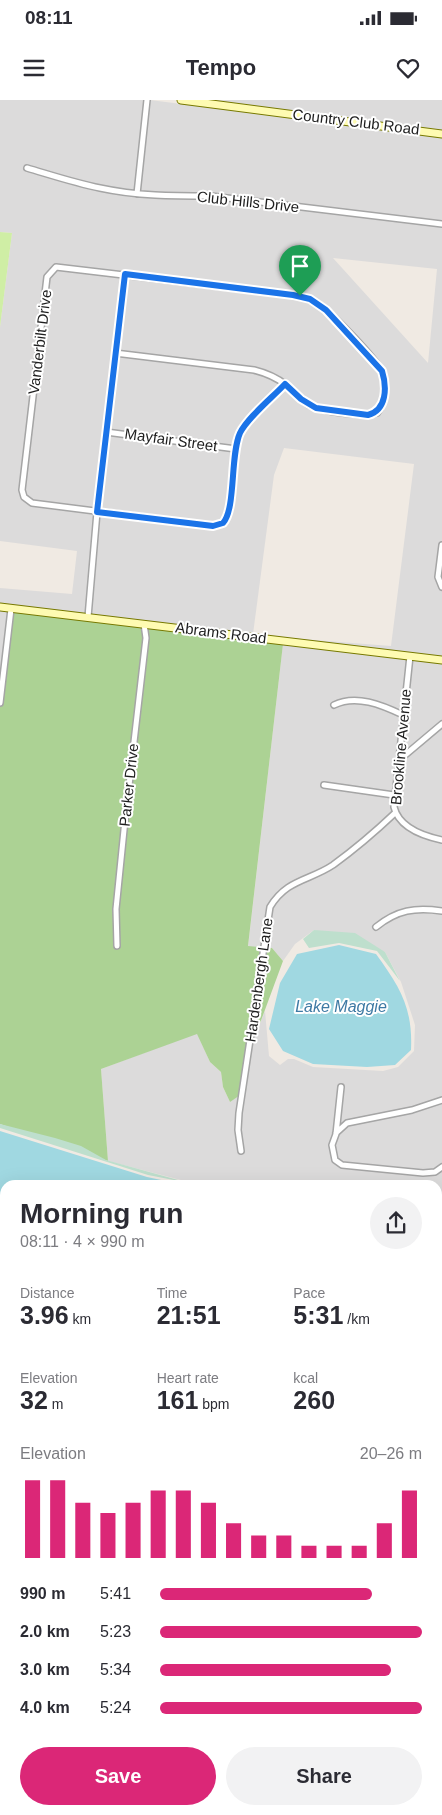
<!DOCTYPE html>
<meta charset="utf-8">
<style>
body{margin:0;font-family:Arial,sans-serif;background:#f2f2f3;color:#2b2b33;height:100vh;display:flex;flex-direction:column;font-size:19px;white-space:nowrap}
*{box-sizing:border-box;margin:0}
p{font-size:16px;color:#7c7c81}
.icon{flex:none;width:28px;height:28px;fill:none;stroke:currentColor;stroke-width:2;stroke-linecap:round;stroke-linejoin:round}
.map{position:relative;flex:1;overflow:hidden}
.panel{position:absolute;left:0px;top:1080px;width:442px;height:635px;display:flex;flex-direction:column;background:#fff;border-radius:15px 15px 0 0;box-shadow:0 5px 20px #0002}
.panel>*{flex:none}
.pin{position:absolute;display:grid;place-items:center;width:42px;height:42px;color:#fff;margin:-51px -21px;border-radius:50% 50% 50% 0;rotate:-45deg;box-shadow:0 0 5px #0007}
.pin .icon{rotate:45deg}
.round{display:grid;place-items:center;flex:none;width:52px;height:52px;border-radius:26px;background:#f2f2f3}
.head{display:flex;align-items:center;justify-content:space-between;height:85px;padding:0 20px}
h1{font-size:28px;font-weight:700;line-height:38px}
.metrics{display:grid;grid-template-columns:repeat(3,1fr);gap:8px;height:85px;padding:5px 20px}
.metrics div{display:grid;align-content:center}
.metrics b{font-size:25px;font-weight:700}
.metrics small{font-size:14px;font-weight:400}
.metrics p{font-size:14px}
.chart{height:140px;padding:10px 20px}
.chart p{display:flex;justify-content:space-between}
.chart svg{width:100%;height:90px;margin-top:5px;stroke:#db2777;stroke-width:6}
.primary-button{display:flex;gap:10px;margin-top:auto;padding:10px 20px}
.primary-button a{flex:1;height:58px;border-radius:30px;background:#db2777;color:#fff;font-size:20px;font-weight:700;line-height:58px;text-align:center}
.primary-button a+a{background:#f2f2f3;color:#2b2b33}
ul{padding:0 20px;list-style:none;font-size:16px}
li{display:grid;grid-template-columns:80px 60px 1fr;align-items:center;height:38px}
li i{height:12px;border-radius:6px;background:#db2777}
.status{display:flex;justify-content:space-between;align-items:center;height:35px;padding:0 25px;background:#fff;direction:ltr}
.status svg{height:14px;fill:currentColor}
header{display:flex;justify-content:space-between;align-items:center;height:65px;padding:0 20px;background:#fff;font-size:22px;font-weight:700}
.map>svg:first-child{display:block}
.residential{fill:#dcdbdb;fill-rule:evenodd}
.grass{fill:#cfeea5}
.forest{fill:#acd294}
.wetland{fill:#bedfcd}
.water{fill:#a0d8e1}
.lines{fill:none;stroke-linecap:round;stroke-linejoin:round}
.street-casing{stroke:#a5a5a5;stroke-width:8}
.secondary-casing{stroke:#777900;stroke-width:9}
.street{stroke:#fff;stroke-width:5}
.secondary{stroke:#fefbb2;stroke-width:7}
.route-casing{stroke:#fff;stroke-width:10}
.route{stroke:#1a73e8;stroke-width:6}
.labels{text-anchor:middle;stroke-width:4;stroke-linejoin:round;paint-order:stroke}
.street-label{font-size:15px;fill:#1e1e1e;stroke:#fff}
.water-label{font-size:16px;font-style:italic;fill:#3e7aa4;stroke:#fff}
</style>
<div class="status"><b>08:11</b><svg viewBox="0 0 49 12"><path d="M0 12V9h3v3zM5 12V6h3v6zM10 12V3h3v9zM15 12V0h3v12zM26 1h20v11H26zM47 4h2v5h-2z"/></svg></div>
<header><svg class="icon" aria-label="menu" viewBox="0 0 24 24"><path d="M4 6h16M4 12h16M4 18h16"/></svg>Tempo<svg class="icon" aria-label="heart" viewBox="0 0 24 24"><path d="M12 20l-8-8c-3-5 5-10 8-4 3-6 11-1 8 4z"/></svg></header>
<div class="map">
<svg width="442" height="1715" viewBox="0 0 442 1715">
<rect width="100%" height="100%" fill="#f0eae3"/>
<!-- residential -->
<path class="residential" d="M0 0H150L442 37V557L288 538 391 546 414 364 284 348 274 375 253 534 0 504V488L72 494 77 451 0 441V227L12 133 0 132ZM333 158 437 169 428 263Z
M209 0H442V30Z
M0 511 10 512 0 606Z
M283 544 442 563V1142L438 1140V1085H200L108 1061 101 969 197 933 210 962 221 972 223 987 230 1002 248 972 249 941 259 926 265 911 269 956 280 965 288 959H294L313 967 383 971 398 967 414 951 415 925 401 882 385 852 314 830 295 844 283 861 272 848 248 847Z"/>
<!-- grass -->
<path class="grass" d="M0 132 12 133 0 227Z"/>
<!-- forest -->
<path class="forest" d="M10 512 283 544 248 846 272 848 283 861 259 926 249 941 246 991 230 1002 223 987 221 972 210 962 197 934 101 969 108 1061 0 1024V606Z"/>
<!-- wetland -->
<path class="wetland" d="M314 830 355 833 385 852 400 881 377 851 339 843 309 848 303 839Z
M0 1024 55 1038 81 1046 106 1060 189 1083 148 1075 0 1028Z"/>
<!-- water -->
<path class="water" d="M339 845 376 854C400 887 413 908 411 950L395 965 367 967 313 964 283 951 269 929 280 883 297 854Z
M0 1031 147 1077 185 1085H5V1710H438V1153L442 1155V1715H0Z"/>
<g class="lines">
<!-- street casing -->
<g class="street-casing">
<path id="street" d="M27 68C51 75 75 83 100 88 137 96 173 96 211 96L442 124
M137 94 147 0
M115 253 254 270C266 273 276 277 286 285 294 291 300 300 309 305 323 312 362 317 377 313 385 304 387 284 382 272 376 259 331 212 318 204 311 199 302 196 293 195L56 167 47 177 22 390 24 397 32 403 213 426 223 423C237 408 230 355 240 333 248 317 272 297 285 284
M106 332 236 349
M442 445 438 477 442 487
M88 517 97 412 125 174
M410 556 394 707C399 728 423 736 442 740
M0 603 11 509
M334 605C356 594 382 605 403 615
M398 661 442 624
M324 685 394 695
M376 827C397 810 415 807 442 811
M117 846 116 809 125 720 146 538 144 524
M341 987 336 1034 332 1045 335 1060 342 1065 423 1073 435 1072 442 1067
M336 1033 347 1023 412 1010 442 1000
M241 1051 238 1030 239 1013 270 807C287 779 309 781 333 765 355 749 376 731 395 713"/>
</g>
<!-- secondary casing -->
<g class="secondary-casing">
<path id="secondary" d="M181 0 442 34
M0 507 442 560"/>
</g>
<!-- street -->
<use href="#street" class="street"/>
<!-- secondary -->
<use href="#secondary" class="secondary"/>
</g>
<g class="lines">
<!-- route casing -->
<g class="route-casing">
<path id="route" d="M125 174 293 195 310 199 326 210 382 271C387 287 387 310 368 315L316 308 301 299 285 284C273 297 248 317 240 333 230 355 236 409 223 423L213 426 97 412Z"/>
</g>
<!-- route -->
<use href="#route" class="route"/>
</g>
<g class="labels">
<!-- street labels -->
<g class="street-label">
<text transform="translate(356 22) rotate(7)" y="5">Country Club Road</text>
<text transform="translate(248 102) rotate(6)" y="5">Club Hills Drive</text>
<text transform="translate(40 242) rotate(-83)" y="5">Vanderbilt Drive</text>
<text transform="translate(171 340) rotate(8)" y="5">Mayfair Street</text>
<text transform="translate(221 533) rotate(7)" y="5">Abrams Road</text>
<text transform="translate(401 647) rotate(-85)" y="5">Brookline Avenue</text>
<text transform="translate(129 685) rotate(-84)" y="5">Parker Drive</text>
<text transform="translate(259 880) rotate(-82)" y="5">Hardenbergh Lane</text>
</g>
<!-- water labels -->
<g class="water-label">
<text x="341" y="912">Lake Maggie</text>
</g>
</g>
</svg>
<div class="pin" style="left:300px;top:196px;background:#1e9e55"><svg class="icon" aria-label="arrive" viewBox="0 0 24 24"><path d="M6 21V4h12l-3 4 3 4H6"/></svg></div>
<section class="panel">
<div class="head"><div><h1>Morning run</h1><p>08:11 · 4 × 990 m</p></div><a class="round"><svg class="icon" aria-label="share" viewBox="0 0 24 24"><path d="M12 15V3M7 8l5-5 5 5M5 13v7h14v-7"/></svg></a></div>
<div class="metrics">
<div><p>Distance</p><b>3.96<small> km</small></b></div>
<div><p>Time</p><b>21:51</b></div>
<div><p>Pace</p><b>5:31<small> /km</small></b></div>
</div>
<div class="metrics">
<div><p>Elevation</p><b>32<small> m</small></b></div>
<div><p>Heart rate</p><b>161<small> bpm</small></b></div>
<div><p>kcal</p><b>260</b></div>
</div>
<div class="chart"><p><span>Elevation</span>20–26 m</p>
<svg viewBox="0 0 160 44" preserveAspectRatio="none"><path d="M5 44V6M15 44V6M25 44V17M35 44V22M45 44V17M55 44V11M65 44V11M75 44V17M85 44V27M95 44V33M105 44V33M115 44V38M125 44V38M135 44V38M145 44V27M155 44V11"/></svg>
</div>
<ul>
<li><b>990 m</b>5:41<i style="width:81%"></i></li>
<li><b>2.0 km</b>5:23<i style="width:100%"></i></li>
<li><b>3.0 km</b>5:34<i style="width:88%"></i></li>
<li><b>4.0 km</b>5:24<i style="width:100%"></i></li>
</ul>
<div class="primary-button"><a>Save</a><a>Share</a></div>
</section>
</div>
